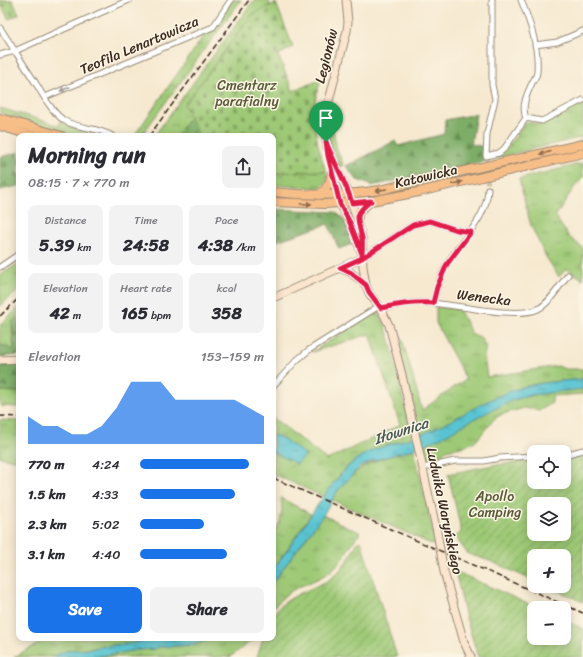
<!DOCTYPE html>
<meta charset="utf-8">
<style>
body{margin:0;font-family:Sriracha,sans-serif;background:#f2f2f3;color:#2b2b33;height:100vh;display:flex;flex-direction:column;font-size:15px;white-space:nowrap}
*{box-sizing:border-box;margin:0}
p{font-size:13px;color:#7c7c81}
.icon{flex:none;width:22px;height:22px;fill:none;stroke:currentColor;stroke-width:2;stroke-linecap:round;stroke-linejoin:round}
.map{position:relative;flex:1;overflow:hidden}
.panel{position:absolute;left:16px;top:133px;width:260px;height:508px;display:flex;flex-direction:column;background:#fff;border-radius:8px;box-shadow:0 2px 10px #0003}
.panel>*{flex:none}
.fabs{position:absolute;left:527px;top:445px;display:grid;gap:8px}
.fabs a{display:grid;place-items:center;width:44px;height:44px;border-radius:8px;background:#fff;box-shadow:0 2px 10px #0003;font-size:20px}
.pin{position:absolute;display:grid;place-items:center;width:34px;height:34px;color:#fff;margin:-41px -17px;border-radius:50% 50% 50% 0;rotate:-45deg;box-shadow:0 0 4px #0007}
.pin .icon{rotate:45deg}
.round{display:grid;place-items:center;flex:none;width:42px;height:42px;border-radius:8px;background:#f2f2f3}
.head{display:flex;align-items:center;justify-content:space-between;height:68px;padding:0 12px}
h1{font-size:22px;font-weight:700;line-height:30px}
.stats{display:grid;grid-template-columns:repeat(3,1fr);gap:6px;height:68px;padding:4px 12px}
.stats div{display:grid;align-content:center;border-radius:8px;background:#f2f2f3;text-align:center}
.stats b{font-size:17px;font-weight:700}
.stats small{font-size:11px;font-weight:400}
.stats p{font-size:11px}
.chart{height:112px;padding:8px 12px}
.chart p{display:flex;justify-content:space-between}
.chart svg{width:100%;height:72px;margin-top:4px;fill:#1a73e8;opacity:.7}
.cta{display:flex;gap:8px;margin-top:auto;padding:8px 12px}
.cta a{flex:1;height:46px;border-radius:8px;background:#1a73e8;color:#fff;font-size:16px;font-weight:700;line-height:46px;text-align:center}
.cta a+a{background:#f2f2f3;color:#2b2b33}
ul{padding:0 12px;list-style:none;font-size:13px}
li{display:grid;grid-template-columns:64px 48px 1fr;align-items:center;height:30px}
li i{height:10px;border-radius:5px;background:#1a73e8}
.map>svg:first-child{display:block}
.grass{fill:url(#grass-tufts);stroke:#6c7a4a}
.forest{fill:url(#forest-firs);stroke:#5c6c42}
.cemetery{fill:url(#cemetery-stones);stroke:#6c7a4a}
.garden{fill:url(#garden-furrows);stroke:#6c7a4a;fill-rule:evenodd}
.water{fill:url(#water-ripples);stroke:#4a7778}
.lines{fill:none;stroke-linecap:round;stroke-linejoin:round}
.street-tunnel{stroke:#d1c3ac;stroke-width:5;stroke-dasharray:5 2.5;stroke-linecap:butt}
.street-casing{stroke:#988a77;stroke-width:7}
.secondary-casing{stroke:#988a77;stroke-width:9}
.primary-casing{stroke:#988a77;stroke-width:10}
.street{stroke:#fff;stroke-width:5}
.secondary{stroke:#fce5cf;stroke-width:7}
.primary{stroke:#f7be88;stroke-width:8}
.rail{stroke:#3b2a1e;stroke-width:1.5;stroke-dasharray:6 3;stroke-linecap:butt}
.oneway{fill:#a79f9a}
.oneway2{fill:#906d4e}
.route-casing{stroke:#fff;stroke-width:8}
.route{stroke:#e11d48;stroke-width:5}
.labels{text-anchor:middle;stroke-width:3;stroke-linejoin:round;paint-order:stroke}
.street-label{font-size:14px;fill:#3b2a1e;stroke:#fcf5e5}
.park-label{font-size:14px;fill:#595a38;stroke:#fcf5e5}
.water-label{font-size:15px;font-style:italic;fill:#445854;stroke:#fcf5e5}
</style>
<div class="map">
<svg width="583" height="657" viewBox="0 0 583 657">
<defs>
<pattern id="grass-tufts" width="24" height="20" patternUnits="userSpaceOnUse"><rect width="24" height="20" fill="#9ec976"/><path d="M3 7l-1-3M5 7V3M7 7l1-3M15 17l-1-3M17 17v-4M19 17l1-3" fill="none" stroke="#82a360"/></pattern>
<pattern id="forest-firs" width="22" height="20" patternUnits="userSpaceOnUse"><rect width="22" height="20" fill="#7ead67"/><path d="M5 1l3.5 6h-7zM16 11l3.5 6h-7z" fill="#688d54"/></pattern>
<pattern id="cemetery-stones" width="16" height="16" patternUnits="userSpaceOnUse"><rect width="16" height="16" fill="#9ec976"/><path d="M2 7V4a2 2 0 0 1 4 0v3zM10 15v-3a2 2 0 0 1 4 0v3z" fill="#82a360"/></pattern>
<pattern id="garden-furrows" width="10" height="10" patternUnits="userSpaceOnUse"><rect width="10" height="10" fill="#9ec976"/><path d="M-1 1l2-2M0 10L10 0M9 11l2-2" fill="none" stroke="#82a360"/></pattern>
<pattern id="water-ripples" width="26" height="14" patternUnits="userSpaceOnUse"><rect width="26" height="14" fill="#59c4d2"/><path d="M2 4q2-2 4 0t4 0M15 11q2-2 4 0t4 0" fill="none" stroke="#4b9faa"/></pattern>
</defs>
<rect width="100%" height="100%" fill="#fcf5e5"/>
<filter id="ink" filterUnits="userSpaceOnUse"><feTurbulence type="fractalNoise" baseFrequency=".025" numOctaves="2"/><feDisplacementMap in="SourceGraphic" scale="8" xChannelSelector="R" yChannelSelector="G"/><feConvolveMatrix kernelMatrix="1 2 1 2 8 2 1 2 1" color-interpolation-filters="sRGB"/></filter>
<filter id="wash" filterUnits="userSpaceOnUse"><feTurbulence type="fractalNoise" baseFrequency=".012" numOctaves="4" result="noise"/><feDisplacementMap in="SourceGraphic" scale="16" xChannelSelector="R" yChannelSelector="G"/><feGaussianBlur stdDeviation="0.9" result="paint"/><feColorMatrix in="noise" values="0 0 0 0 0 0 0 0 0 0 0 0 0 0 0 0 0 1.4 0 .05"/><feComposite in="paint" operator="in"/></filter>
<g filter="url(#wash)">
<rect width="100%" height="100%" fill="#f6e9d0"/>
<!-- grass -->
<path class="grass" d="M233 0H241L141 136H134L205 34 213 30Z
M254 0H268L271 6 253 14 199 136H154Z
M583 102V137L487 160 488 157 501 154 505 151 526 122 539 124 546 123Z
M0 108 61 126 59 122 61 121 69 126 105 136H79L0 113Z
M332 125 337 149 343 165 339 167 330 143 328 128Z
M583 163V178L576 185 555 216 569 237 583 248V279L566 269 559 277 545 255 531 226 519 179Z
M326 171C329 180 326 186 317 188L273 185V173Z
M19 263V290L0 306V275Z
M19 307V316L12 322 13 342 15 351 0 345V325Z
M436 307 459 309 471 333 480 337 486 347 484 356 487 377 558 366 565 369H583V379C562 381 540 382 520 388 485 399 454 422 420 435L396 336 401 335 422 410 466 379 436 323Z
M372 314H379L384 322 390 340 412 438C392 443 371 449 354 461 343 469 332 485 324 497L273 474V418L327 460 400 425 370 334 312 352Z
M583 389V394L552 396V403L539 411 525 408 502 414 494 419 475 442 461 447 446 450 437 460 427 462 423 445C454 431 482 411 514 400 536 393 560 391 583 389Z
M0 391 19 392V407L0 406Z
M0 420 19 421V461L0 457Z
M414 449 436 546 332 500C354 463 376 460 414 449Z
M281 498 311 514 273 570V534L280 522 282 510Z
M323 515 361 533C349 543 346 557 335 567 323 579 305 583 291 591 284 595 279 602 273 608V582Z
M49 638H159L128 644 100 646 92 649 69 650 51 657H14Z
M216 638H255L230 657H93L137 650 154 649 158 647 192 645Z"/>
<!-- forest -->
<path class="forest" d="M192 113 200 136H177Z
M476 114 471 144 484 147V162L371 186 370 184 357 180 346 166 395 141 398 146 444 134 445 120Z
M19 152V186L0 190V157Z
M273 209 335 212 343 218 354 243 339 249 328 224 273 242Z
M19 316V355L0 357V345L15 350 12 322Z
M19 363V392L0 391V365Z"/>
<!-- cemetery -->
<path class="cemetery" d="M0 0H12L19 14 9 19 0 4Z
M276 3 293 47 278 55 293 91 322 79C320 84 317 90 316 97 311 121 318 148 326 171L273 173V136H199L184 105 253 14Z"/>
<!-- garden -->
<path class="garden" d="M583 455V602L546 586H564V556H534V581L490 561 468 554 455 537 461 533 459 521 448 474 493 465 534 461V482H564V457ZM534 504H564V534H534Z
M361 541 397 657H257L263 638H273C273 632 271 622 273 616 280 598 314 589 330 579 345 568 349 557 358 542Z
M457 572 537 608H534V638H564V620L583 629V657H478L466 618 456 575Z"/>
<!-- water -->
<path class="water" d="M583 379V389L531 395 513 400 474 419 440 438 414 449 372 461 360 467 338 490 323 515 273 582V570C286 552 298 534 311 515 323 497 336 478 352 463 370 446 402 443 424 433 457 420 486 398 520 388 540 382 562 381 583 379Z
M273 435 280 437 306 455 297 464 273 452Z
M159 638H216L192 645 158 647 154 649 138 650 93 657H51L69 650 92 649 100 646 128 644Z"/>
</g>
<g filter="url(#ink)">
<g class="lines">
<!-- street-tunnel -->
<path class="street-tunnel" d="M486 156 488 189"/>
<!-- street casing -->
<g class="street-casing">
<path id="street" d="M492 0V85L495 99 487 134 486 156 499 153 504 149 526 118
M521 0C530 22 539 47 537 72 537 76 534 79 532 83 527 94 521 106 526 118L542 121 583 100
M0 28C12 46 23 64 35 82 42 94 53 114 65 121 79 129 98 127 112 136
M535 45 557 42 583 31
M0 55 15 51 129 0
M45 97 213 27 231 0
M362 258 413 225 430 221 457 230 471 232
M0 267 19 254
M433 303C436 290 440 276 447 264 461 239 487 220 488 189
M381 309C398 304 415 301 432 303 457 305 517 319 538 309 550 303 559 286 568 275
M273 386 297 360 309 350 379 306
M564 455 583 450
M423 468 455 461H484L500 458 534 456"/>
</g>
<!-- secondary casing -->
<g class="secondary-casing">
<path id="secondary" d="M327 142 332 159 349 194 362 238 363 267 366 285 369 293 381 309 389 325 402 375 437 532 444 572 464 642 471 657
M327 147 325 124 327 108 347 31 348 22 346 0
M332 173 340 204 350 223 361 251
M340 268 350 272 366 285
M273 298 362 258
M0 360 19 359"/>
</g>
<!-- primary casing -->
<g class="primary-casing">
<path id="primary" d="M0 118 62 136
M0 126 33 136
M273 192C309 196 344 196 380 190L583 144
M319 195C328 188 330 183 332 172
M273 202 324 204 371 201 419 192 583 153
M357 220 359 211 370 202"/>
</g>
<!-- street -->
<use href="#street" class="street"/>
<!-- secondary -->
<use href="#secondary" class="secondary"/>
<!-- primary -->
<use href="#primary" class="primary"/>
<!-- rail -->
<path class="rail" d="M149 136 249 0
M0 316 19 298
M0 416 19 417
M273 478 583 613"/>
</g>
<!-- one-way arrows -->
<defs><path id="oneway-solid" d="M-6-.8H1V-3.2L6.5 0L1 3.2V.8H-6Z"/></defs>
<use class="oneway" href="#oneway-solid" transform="translate(65 89) rotate(157)"/>
<g class="oneway2">
<use href="#oneway-solid" transform="translate(545 153) rotate(167)"/>
<use href="#oneway-solid" transform="translate(457 183) rotate(-13)"/>
<use href="#oneway-solid" transform="translate(381 190) rotate(169)"/>
<use href="#oneway-solid" transform="translate(306 204) rotate(1)"/>
</g>
</g>
<g class="lines" filter="url(#ink)">
<!-- route casing -->
<g class="route-casing">
<path id="route" d="M326 142 328 156 340 204 350 223 362 254V258L340 268 350 272 366 285 369 292 381 308C399 304 415 302 433 303L437 287 447 264 471 232 457 230 430 221 413 225 362 258C362 251 363 244 362 238 358 219 352 215 371 201L352 203C346 182 334 163 326 142"/>
</g>
<!-- route -->
<use href="#route" class="route"/>
</g>
<g class="labels">
<!-- street labels -->
<g class="street-label">
<text transform="translate(139 45) rotate(-23)" y="5">Teofila Lenartowicza</text>
<text transform="translate(326 56) rotate(-76)" y="5">Legionów</text>
<text transform="translate(426 176) rotate(-13)" y="5">Katowicka</text>
<text transform="translate(484 297) rotate(7)" y="5">Wenecka</text>
<text transform="translate(445 511) rotate(78)" y="5">Ludwika Waryńskiego</text>
</g>
<!-- park labels -->
<g class="park-label">
<text x="247" y="90">Cmentarz<tspan x="247" dy="16">parafialny</tspan></text>
<text x="495" y="501">Apollo<tspan x="495" dy="16">Camping</tspan></text>
</g>
<!-- water labels -->
<g class="water-label">
<text transform="translate(401 431) rotate(-18)" y="5">Iłownica</text>
</g>
</g>
</svg>
<div class="fabs">
<a><svg class="icon" aria-label="locate" viewBox="0 0 24 24"><circle cx="12" cy="12" r="6"/><path d="M12 2v4M12 18v4M2 12h4M18 12h4"/></svg></a>
<a><svg class="icon" aria-label="layers" viewBox="0 0 24 24"><path d="M12 4l9 5-9 5-9-5zM3 14l9 5 9-5"/></svg></a>
<a>+</a>
<a>−</a>
</div>
<div class="pin" style="left:326px;top:142px;background:#1e9e55"><svg class="icon" aria-label="arrive" viewBox="0 0 24 24"><path d="M6 21V4h12l-3 4 3 4H6"/></svg></div>
<section class="panel">
<div class="head"><div><h1>Morning run</h1><p>08:15 · 7 × 770 m</p></div><a class="round"><svg class="icon" aria-label="share" viewBox="0 0 24 24"><path d="M12 15V3M7 8l5-5 5 5M5 13v7h14v-7"/></svg></a></div>
<div class="stats">
<div><p>Distance</p><b>5.39<small> km</small></b></div>
<div><p>Time</p><b>24:58</b></div>
<div><p>Pace</p><b>4:38<small> /km</small></b></div>
</div>
<div class="stats">
<div><p>Elevation</p><b>42<small> m</small></b></div>
<div><p>Heart rate</p><b>165<small> bpm</small></b></div>
<div><p>kcal</p><b>358</b></div>
</div>
<div class="chart"><p><span>Elevation</span>153–159 m</p>
<svg viewBox="0 0 160 44" preserveAspectRatio="none"><path d="M0 44V27L10 33L20 33L30 38L40 38L50 33L60 22L70 6L80 6L90 6L100 17L110 17L120 17L130 17L140 17L150 22L160 27V44z"/></svg>
</div>
<ul>
<li><b>770 m</b>4:24<i style="width:88%"></i></li>
<li><b>1.5 km</b>4:33<i style="width:77%"></i></li>
<li><b>2.3 km</b>5:02<i style="width:52%"></i></li>
<li><b>3.1 km</b>4:40<i style="width:70%"></i></li>
</ul>
<div class="cta"><a>Save</a><a>Share</a></div>
</section>
</div>
